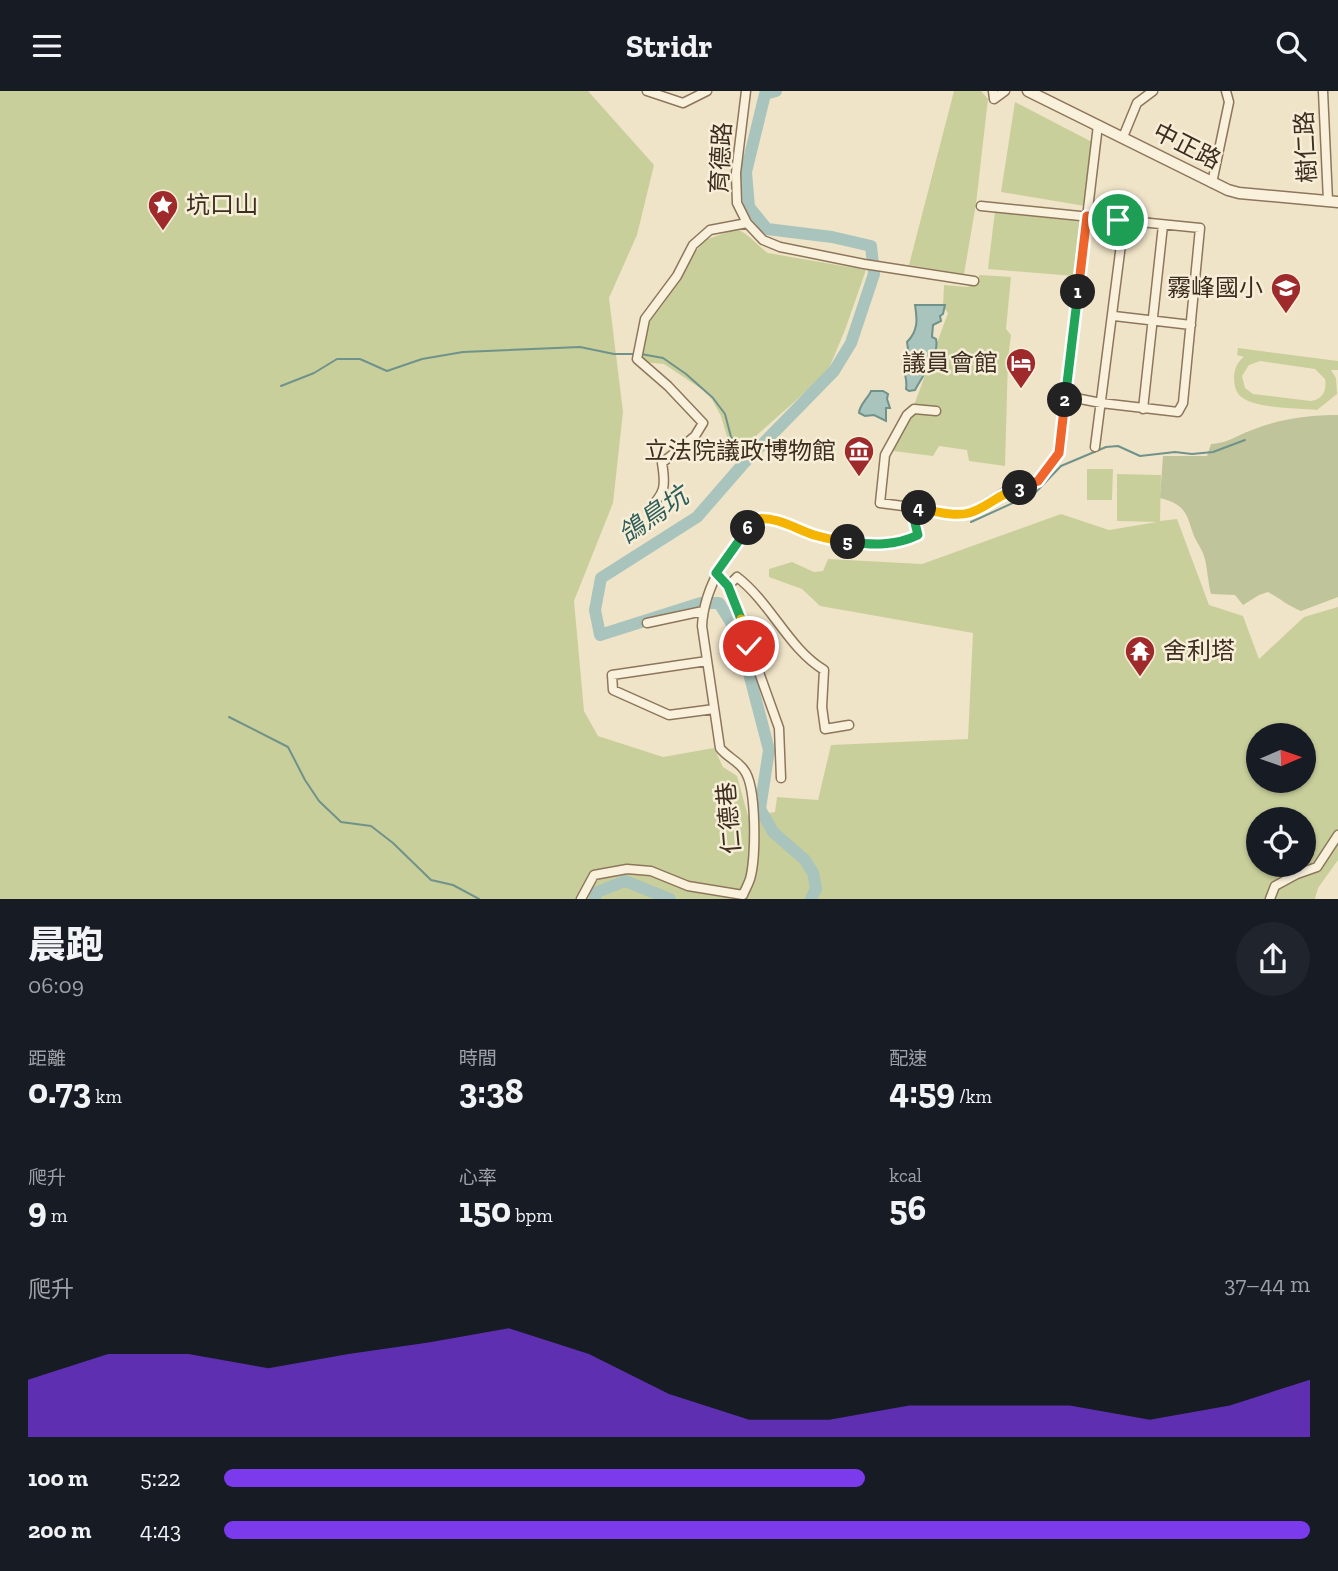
<!DOCTYPE html>
<html lang="zh-TW">
<meta charset="utf-8">
<style>
body{margin:0;font-family:"Zilla Slab","Noto Sans TC",serif;background:#20242c;color:#f1f3f6;height:100vh;display:flex;flex-direction:column;font-size:26px;white-space:nowrap}
*{box-sizing:border-box;margin:0}
p{font-size:23px;color:#9ea1a6}
.icon{flex:none;width:38px;height:38px;fill:none;stroke:currentColor;stroke-width:2;stroke-linecap:round;stroke-linejoin:round}
.map{position:relative;height:808px;overflow:hidden}
.drawer{display:flex;flex-direction:column;background:#171b24;flex:1}
.drawer>*{flex:none}
.needle{width:46px;rotate:88deg}
.fabs{position:absolute;left:1246px;top:632px;display:grid;gap:14px}
.fabs a{display:grid;place-items:center;width:70px;height:70px;border-radius:50%;background:#171b24;box-shadow:0 2px 5px #0004;font-size:35px}
.pin{position:absolute;display:grid;place-items:center;width:60px;height:60px;color:#fff;margin:-30px;border:4px solid #fff;border-radius:50%;box-shadow:0 2px 7px #0007}
.km{position:absolute;width:35px;height:35px;margin:-18px;border-radius:50%;background:#222;color:#fff;font-size:19px;line-height:35px;text-align:center}
.round{display:grid;place-items:center;flex:none;width:74px;height:74px;border-radius:37px;background:#20242c}
.summary{display:flex;align-items:center;justify-content:space-between;height:119px;padding:0 28px}
h1{font-size:38px;font-weight:800;line-height:52px}
.metrics{display:grid;grid-template-columns:repeat(3,1fr);gap:10px;height:119px;padding:7px 28px}
.metrics div{display:grid;align-content:center}
.metrics b{font-size:35px;font-weight:800}
.metrics small{font-size:19px;font-weight:400}
.metrics p{font-size:19px}
.chart{height:196px;padding:14px 28px}
.chart p{display:flex;justify-content:space-between}
.chart svg{width:100%;height:126px;margin-top:7px;fill:#7c3aed;opacity:.7}
ul{padding:0 28px;list-style:none;font-size:23px}
li{display:grid;grid-template-columns:112px 84px 1fr;align-items:center;height:52px}
li i{height:18px;border-radius:9px;background:#7c3aed}
header{display:flex;justify-content:space-between;align-items:center;height:91px;padding:0 28px;background:#171b24;font-size:32px;font-weight:800}
.map>svg:first-child{display:block}
.green{fill:#c9cf9b;fill-rule:evenodd}
.cemetery{fill:#bfc49a}
.water{fill:#a9c4bc;stroke:#6f938a;stroke-width:2}
.lines{fill:none;stroke-linecap:round;stroke-linejoin:round}
.stream{stroke:#6f938a;stroke-width:2}
.river{stroke:#a9c4bc;stroke-width:12}
.minor-casing{stroke:#8d765c;stroke-width:11}
.tertiary-casing{stroke:#8d765c;stroke-width:13}
.minor{stroke:#faf1dc;stroke-width:8}
.tertiary{stroke:#faf1dc;stroke-width:10}
.split-1-casing{stroke:#fff;stroke-width:14}
.split-2-casing{stroke:#fff;stroke-width:14}
.split-3-casing{stroke:#fff;stroke-width:14}
.split-4-casing{stroke:#fff;stroke-width:14}
.split-5-casing{stroke:#fff;stroke-width:14}
.split-6-casing{stroke:#fff;stroke-width:14}
.split-7-casing{stroke:#fff;stroke-width:14}
.split-8-casing{stroke:#fff;stroke-width:14}
.split-1{stroke:#f0652b;stroke-width:9}
.split-2{stroke:#22a559;stroke-width:9}
.split-3{stroke:#f0652b;stroke-width:9}
.split-4{stroke:#f5b400;stroke-width:9}
.split-5{stroke:#22a559;stroke-width:9}
.split-6{stroke:#f5b400;stroke-width:9}
.split-7{stroke:#22a559;stroke-width:9}
.split-8{stroke:#f5b400;stroke-width:9}
.labels{text-anchor:middle;stroke-width:5;stroke-linejoin:round;paint-order:stroke}
.street-label{font-size:24px;fill:#3d2e20;stroke:#f7eed8}
.poi-label{font-size:24px;fill:#3d2e20;stroke:#f7eed8;text-anchor:end}
.water-label{font-size:26px;font-style:italic;fill:#2f5d5a;stroke:#f7eed8}
</style>
<header><svg class="icon" aria-label="menu" viewBox="0 0 24 24"><path d="M4 6h16M4 12h16M4 18h16"/></svg>Stridr<svg class="icon" aria-label="search" viewBox="0 0 24 24"><circle cx="10" cy="10" r="6"/><path d="M15 15l6 6"/></svg></header>
<div class="map">
<svg width="1338" height="808" viewBox="0 0 1338 808">
<rect width="100%" height="100%" fill="#f0e4c8"/>
<!-- green -->
<path class="green" d="M0 0H588L654 74 637 144 609 207 623 321 613 412 574 510 584 620 598 645 663 666 714 657 723 676 737 685 748 725 775 721 777 706 818 709 831 654 968 648 973 542 820 515 802 498 769 486V478L792 471 814 481 823 480 828 468 922 473 1061 423 1109 439 1157 431 1117 430V383L1161 384 1160 430 1177 428 1209 514 1243 525 1259 568 1304 526 1338 516V769L1318 797 1315 808H0ZM1258 644H1304V690H1258ZM1258 728H1304V774H1258Z
M954 0H981L988 8 976 113 964 183 909 174Z
M1015 11 1094 52 1085 115 1001 101Z
M995 120 1082 130 1074 185 988 178Z
M736 138C749 142 756 154 768 162L866 179 845 239 827 282 739 360 728 349 721 325 709 303 664 273 641 271 647 234 663 213 696 160 705 149Z
M980 184 1011 186 1006 238 1011 244 1008 268 1005 375 969 370 967 359 939 355 933 365 893 360 913 317 948 222 943 215 944 194 968 196Z
M1238 257 1338 270V279H1331L1336 287 1337 303 1317 319C1298 317 1254 318 1240 305 1235 300 1234 292 1234 285 1235 276 1238 270 1244 266L1237 264ZM1260 270 1315 278 1325 288C1327 299 1323 308 1311 310L1253 303 1245 297 1242 285 1249 274Z
M1087 378H1113L1112 409H1087Z"/>
<!-- cemetery -->
<path class="cemetery" d="M1338 324V506L1301 520C1286 514 1281 508 1268 501L1259 504 1243 514 1235 504 1211 503C1208 492 1207 473 1204 465 1202 458 1197 452 1194 445 1186 423 1187 414 1160 407L1163 365H1207L1211 353C1229 352 1235 345 1252 339 1279 328 1309 324 1338 324Z"/>
<!-- water -->
<path class="water" d="M915 214H945L943 223 940 225 941 230 933 234 932 246 936 248C940 263 922 285 915 299L909 300 906 298C909 280 895 275 908 258L907 251C919 239 917 227 915 214Z
M871 300H883L888 303 887 308 890 317H886V330L874 324 865 325 859 322C859 314 869 306 871 300Z"/>
<g class="lines">
<!-- stream -->
<path class="stream" d="M641 263 663 267 686 283 713 307 725 323 731 346 753 363
M281 295 314 282 337 268H360L387 280 422 268 463 261 580 256 614 263H635
M971 431 1035 402 1061 375 1106 356 1118 355 1140 365 1175 361 1192 363 1213 361 1245 349
M229 626 288 656 305 689 319 710 341 731 371 735 393 752 431 789 453 794 479 808"/>
<!-- river -->
<path class="river" d="M776 0 765 3 746 81 749 116 767 138 832 146 871 155 874 183 851 252 834 280 744 372 697 426 601 487 595 519 600 544 701 512H719L739 544 769 659 760 718 773 741 805 769 813 782 816 798 811 808
M595 808V802L625 790 670 808"/>
<!-- minor casing -->
<g class="minor-casing">
<path id="minor" d="M647 0 683 12 707 0
M746 0 736 82 737 112 747 132 763 149 780 156 864 173 974 190
M993 0 994 8 1005 0
M1323 0 1328 110
M1123 46 1137 12 1153 0
M1212 92 1229 11 1226 0
M981 115 1200 137 1183 312 1178 321 1101 312 1065 305
M1114 225 1191 234
M1143 318 1163 134
M1095 356 1124 130
M911 416 954 423 970 422 1005 401 1038 390 1059 362 1098 34
M648 419C665 402 666 396 662 372L695 345 703 332 668 295 637 268 645 228 677 185 693 154 710 139 747 132
M716 482 728 495 737 486C771 512 788 557 824 579L822 616 825 638 849 634
M728 495 779 637 781 687
M647 532 703 520
M707 570 612 584 613 599 669 624 714 618
M581 808 594 784 627 778 651 780 688 795 743 804C745 799 748 794 750 788 756 768 757 695 744 679 738 670 727 666 720 657L702 535C704 494 730 459 755 428 775 425 793 436 812 443 845 455 886 460 918 444L911 416 880 412 885 364 907 324 914 318 936 320
M1270 808 1275 795 1297 783 1317 776 1338 744"/>
</g>
<!-- tertiary casing -->
<g class="tertiary-casing">
<path id="tertiary" d="M1028 0 1228 99 1239 102 1338 111"/>
</g>
<!-- minor -->
<use href="#minor" class="minor"/>
<!-- tertiary -->
<use href="#tertiary" class="tertiary"/>
</g>
<g class="lines">
<!-- split-1 casing -->
<g class="split-1-casing">
<path id="split-1" d="M1078 201 1087 125 1118 129"/>
</g>
<!-- split-2 casing -->
<g class="split-2-casing">
<path id="split-2" d="M1065 309 1078 201"/>
</g>
<!-- split-3 casing -->
<g class="split-3-casing">
<path id="split-3" d="M1020 397 1038 390 1059 362 1065 309"/>
</g>
<!-- split-4 casing -->
<g class="split-4-casing">
<path id="split-4" d="M919 417C934 420 954 426 969 422 985 418 1000 402 1020 397"/>
</g>
<!-- split-5 casing -->
<g class="split-5-casing">
<path id="split-5" d="M848 451C873 454 895 455 918 444L911 416 919 417"/>
</g>
<!-- split-6 casing -->
<g class="split-6-casing">
<path id="split-6" d="M748 437 755 428C776 425 794 437 814 444 825 447 837 450 848 451"/>
</g>
<!-- split-7 casing -->
<g class="split-7-casing">
<path id="split-7" d="M741 528 728 495 716 482 748 437"/>
</g>
<!-- split-8 casing -->
<g class="split-8-casing">
<path id="split-8" d="M741 528 749 555"/>
</g>
<!-- split-1 -->
<use href="#split-1" class="split-1"/>
<!-- split-2 -->
<use href="#split-2" class="split-2"/>
<!-- split-3 -->
<use href="#split-3" class="split-3"/>
<!-- split-4 -->
<use href="#split-4" class="split-4"/>
<!-- split-5 -->
<use href="#split-5" class="split-5"/>
<!-- split-6 -->
<use href="#split-6" class="split-6"/>
<!-- split-7 -->
<use href="#split-7" class="split-7"/>
<!-- split-8 -->
<use href="#split-8" class="split-8"/>
</g>
<!-- icons -->
<defs>
<g id="sight-pin" transform="scale(1.575)"><path d="M0 17L-7.5 6A9.5 9.5 0 1 1 7.5 6Z" fill="#9e2a2b" stroke="#f7eed8"/><path d="M0-6L1.8-2.2L6-1.7L2.9 1.2L3.7 5.4L0 3.3L-3.7 5.4L-2.9 1.2L-6-1.7L-1.8-2.2Z" fill="#fff"/></g>
<g id="school-pin" transform="scale(1.575)"><path d="M0 17L-7.5 6A9.5 9.5 0 1 1 7.5 6Z" fill="#9e2a2b" stroke="#f7eed8"/><path d="M0-5L7-2L0 1L-7-2ZM-4 1L0 2.5L4 1V4Q0 6-4 4Z" fill="#fff"/></g>
<g id="hotel-pin" transform="scale(1.575)"><path d="M0 17L-7.5 6A9.5 9.5 0 1 1 7.5 6Z" fill="#9e2a2b" stroke="#f7eed8"/><path d="M-6-4.5h1.5V1H6V5H4.5V3h-9V5H-6ZM-4 0a1.8 1.8 0 1 1 3.6 0ZM.5 0V-2.5h3Q6-2.5 6 0Z" fill="#fff"/></g>
<g id="museum-pin" transform="scale(1.575)"><path d="M0 17L-7.5 6A9.5 9.5 0 1 1 7.5 6Z" fill="#9e2a2b" stroke="#f7eed8"/><path d="M0-6L6-3V-2H-6V-3ZM-5-1h2V3h-2ZM-1-1h2V3h-2ZM3-1h2V3H3ZM-6 4H6V6H-6Z" fill="#fff"/></g>
<g id="temple-pin" transform="scale(1.575)"><path d="M0 17L-7.5 6A9.5 9.5 0 1 1 7.5 6Z" fill="#9e2a2b" stroke="#f7eed8"/><path d="M0-6L5-2H3V0L6.5 2.5H4V6H1.5V3h-3V6H-4V2.5H-6.5L-3 0V-2H-5Z" fill="#fff"/></g>
</defs>
<g fill-rule="evenodd">
<use href="#sight-pin" x="163" y="114"/>
<use href="#school-pin" x="1286" y="197"/>
<use href="#hotel-pin" x="1021" y="272"/>
<use href="#museum-pin" x="859" y="360"/>
<use href="#temple-pin" x="1140" y="560"/>
</g>
<g class="labels">
<!-- street labels -->
<g class="street-label">
<text transform="translate(1187 55) rotate(27)" y="8">中正路</text>
<text transform="translate(1306 56) rotate(-93)" y="8">樹仁路</text>
<text transform="translate(721 67) rotate(-87)" y="8">育德路</text>
<text transform="translate(729 727) rotate(-95)" y="8">仁德巷</text>
</g>
<!-- poi labels -->
<g class="poi-label">
<text x="186" y="122" text-anchor="start">坑口山</text>
<text x="1263" y="205">霧峰國小</text>
<text x="998" y="280">議員會館</text>
<text x="836" y="368">立法院議政博物館</text>
<text x="1163" y="568" text-anchor="start">舍利塔</text>
</g>
<!-- water labels -->
<g class="water-label">
<text transform="translate(653 424) rotate(-35)" y="9">鴿鳥坑</text>
</g>
</g>
</svg>
<div class="fabs">
<a><svg class="needle" viewBox="-14 -14 28 28"><path d="M0-13l5 13h-10z" fill="#e53935"/><path d="M0 13l5-13h-10z" fill="#9ea1a6"/></svg></a>
<a><svg class="icon" aria-label="locate" viewBox="0 0 24 24"><circle cx="12" cy="12" r="6"/><path d="M12 2v4M12 18v4M2 12h4M18 12h4"/></svg></a>
</div>
<div class="pin" style="left:1118px;top:129px;background:#1e9e55"><svg class="icon" aria-label="arrive" viewBox="0 0 24 24"><path d="M6 21V4h12l-3 4 3 4H6"/></svg></div>
<div class="pin" style="left:749px;top:555px;background:#d93025"><svg class="icon" aria-label="check" viewBox="0 0 24 24"><path d="M5 12l5 5 9-10"/></svg></div>
<b class="km" style="left:1078px;top:201px">1</b>
<b class="km" style="left:1065px;top:309px">2</b>
<b class="km" style="left:1020px;top:397px">3</b>
<b class="km" style="left:919px;top:417px">4</b>
<b class="km" style="left:848px;top:451px">5</b>
<b class="km" style="left:748px;top:437px">6</b>
</div>
<section class="drawer">
<div class="summary"><div><h1>晨跑</h1><p>06:09</p></div><a class="round"><svg class="icon" aria-label="share" viewBox="0 0 24 24"><path d="M12 15V3M7 8l5-5 5 5M5 13v7h14v-7"/></svg></a></div>
<div class="metrics">
<div><p>距離</p><b>0.73<small> km</small></b></div>
<div><p>時間</p><b>3:38</b></div>
<div><p>配速</p><b>4:59<small> /km</small></b></div>
</div>
<div class="metrics">
<div><p>爬升</p><b>9<small> m</small></b></div>
<div><p>心率</p><b>150<small> bpm</small></b></div>
<div><p>kcal</p><b>56</b></div>
</div>
<div class="chart"><p><span>爬升</span>37–44 m</p>
<svg viewBox="0 0 160 44" preserveAspectRatio="none"><path d="M0 44V24L10 15L20 15L30 20L40 15L50 11L60 6L70 15L80 29L90 38L100 38L110 33L120 33L130 33L140 38L150 33L160 24V44z"/></svg>
</div>
<ul>
<li><b>100 m</b>5:22<i style="width:59%"></i></li>
<li><b>200 m</b>4:43<i style="width:100%"></i></li>
</ul>
</section>
